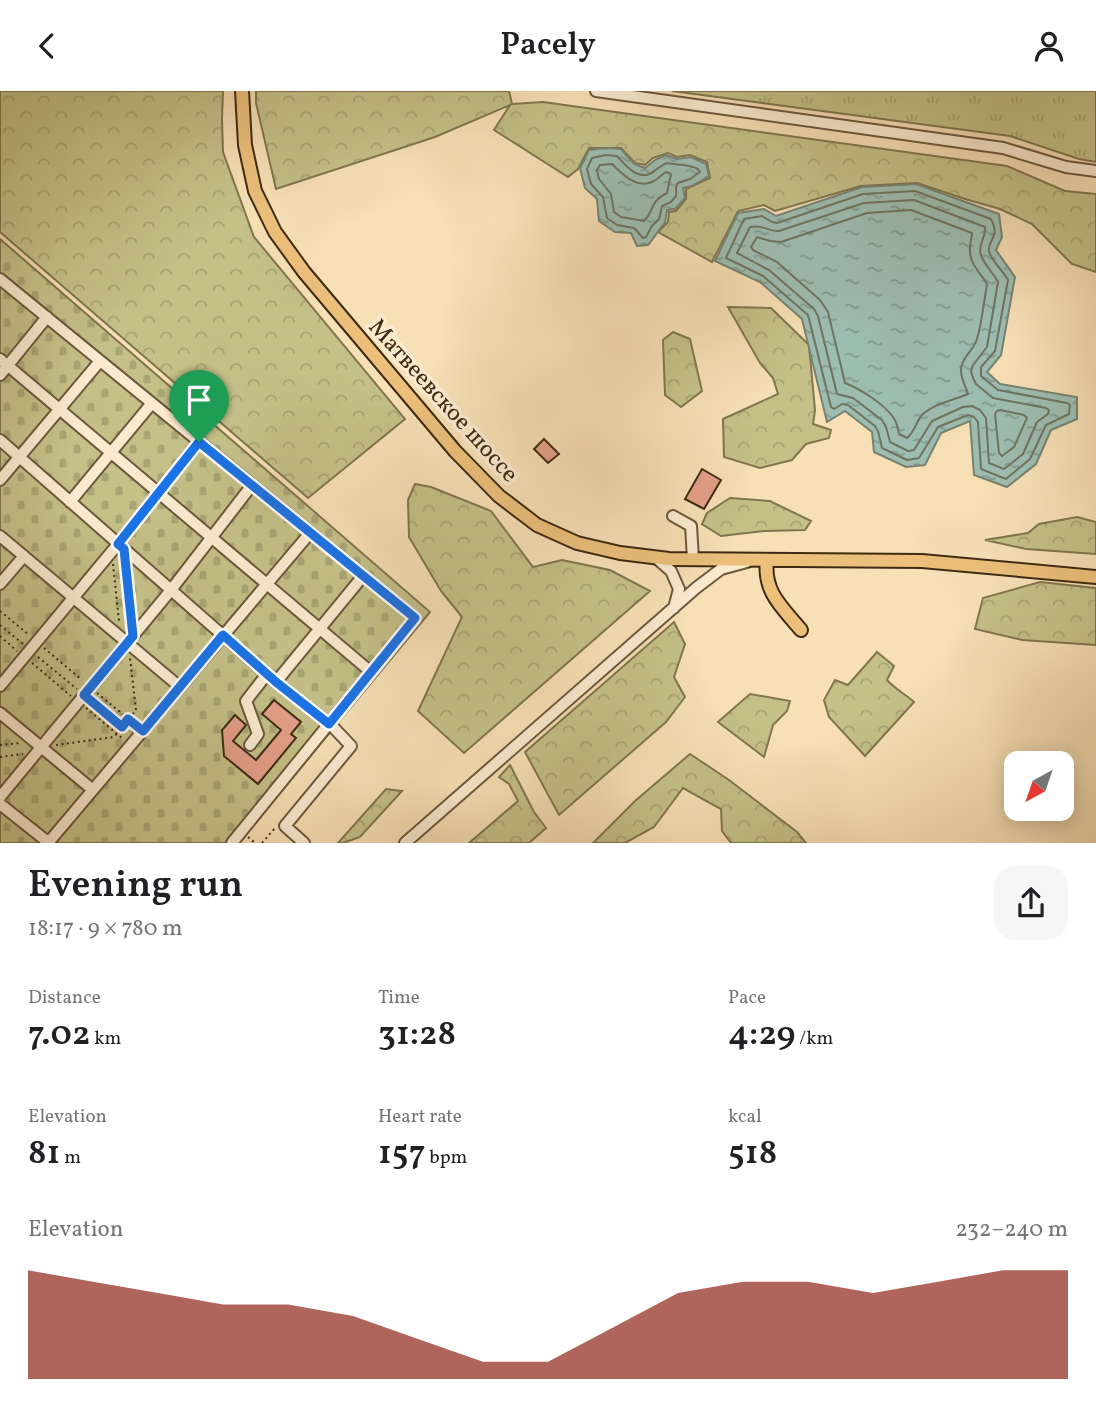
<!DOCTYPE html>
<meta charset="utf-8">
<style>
body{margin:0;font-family:Vollkorn,serif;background:#f6f6f6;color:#202124;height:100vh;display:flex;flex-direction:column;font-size:26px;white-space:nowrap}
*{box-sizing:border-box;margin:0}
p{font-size:23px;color:#757577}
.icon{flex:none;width:38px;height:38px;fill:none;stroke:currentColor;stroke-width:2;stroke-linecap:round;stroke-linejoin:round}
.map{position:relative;height:752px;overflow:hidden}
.panel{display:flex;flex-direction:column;background:#fff;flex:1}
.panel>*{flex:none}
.needle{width:46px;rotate:220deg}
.controls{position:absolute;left:1004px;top:660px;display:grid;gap:14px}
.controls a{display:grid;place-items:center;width:70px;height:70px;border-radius:14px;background:#fff;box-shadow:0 4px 18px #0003;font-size:35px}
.pin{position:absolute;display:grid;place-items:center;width:60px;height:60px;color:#fff;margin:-72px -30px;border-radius:50% 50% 50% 0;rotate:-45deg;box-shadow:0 0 7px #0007}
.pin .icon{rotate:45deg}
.round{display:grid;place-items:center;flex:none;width:74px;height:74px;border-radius:21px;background:#f6f6f6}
.summary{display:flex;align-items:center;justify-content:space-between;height:119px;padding:0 28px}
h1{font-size:38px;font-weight:600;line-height:52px}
.stats{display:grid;grid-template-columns:repeat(3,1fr);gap:10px;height:119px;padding:7px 28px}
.stats div{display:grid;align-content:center}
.stats b{font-size:35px;font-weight:600}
.stats small{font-size:19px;font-weight:400}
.stats p{font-size:19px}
.chart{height:196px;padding:14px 28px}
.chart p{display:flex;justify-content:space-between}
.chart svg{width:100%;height:126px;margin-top:7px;fill:#8f2418;opacity:.7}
header{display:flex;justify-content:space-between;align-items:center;height:91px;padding:0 28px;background:#fff;font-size:32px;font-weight:600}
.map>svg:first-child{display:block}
.grass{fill:url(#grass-tufts);stroke:#81764e;stroke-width:2}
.forest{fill:url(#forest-crowns);stroke:#81764e;stroke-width:2}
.cemetery{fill:url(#cemetery-stones);stroke:#81764e;stroke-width:2}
.water{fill:url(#water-ripples);stroke:#778372;stroke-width:2}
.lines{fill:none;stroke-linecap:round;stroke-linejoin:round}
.shore{stroke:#6e7462;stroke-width:2}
.building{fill:#e49f8a;stroke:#3e2b13;stroke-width:2}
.minor-casing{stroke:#6c583c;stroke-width:14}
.major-casing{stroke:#3e2b13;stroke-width:16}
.path{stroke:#3e2b13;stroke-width:2;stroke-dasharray:2 3.5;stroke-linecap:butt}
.minor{stroke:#faebd0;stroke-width:10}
.major{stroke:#ecc07b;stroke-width:12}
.route-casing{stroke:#fff;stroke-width:14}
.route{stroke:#1a73e8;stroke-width:9}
.labels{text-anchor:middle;stroke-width:7;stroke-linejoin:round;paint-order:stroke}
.street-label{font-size:24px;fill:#3e2b13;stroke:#faebd0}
</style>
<header><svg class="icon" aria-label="back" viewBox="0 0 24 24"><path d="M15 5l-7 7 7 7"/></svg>Pacely<svg class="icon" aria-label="person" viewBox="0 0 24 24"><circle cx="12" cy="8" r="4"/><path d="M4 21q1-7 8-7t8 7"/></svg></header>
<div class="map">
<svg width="1096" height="752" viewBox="0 0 1096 752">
<defs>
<pattern id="grass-tufts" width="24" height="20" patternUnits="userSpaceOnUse" patternTransform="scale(1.75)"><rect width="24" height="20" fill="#c4c088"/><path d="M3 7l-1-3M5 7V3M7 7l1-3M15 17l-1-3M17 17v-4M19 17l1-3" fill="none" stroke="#a9a574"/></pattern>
<pattern id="forest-crowns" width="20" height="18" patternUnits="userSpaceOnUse" patternTransform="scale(1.75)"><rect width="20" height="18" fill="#c4c088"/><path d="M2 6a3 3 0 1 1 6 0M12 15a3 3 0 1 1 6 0" fill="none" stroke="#a9a574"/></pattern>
<pattern id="cemetery-stones" width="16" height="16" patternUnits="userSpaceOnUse" patternTransform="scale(1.75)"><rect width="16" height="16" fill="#c4c088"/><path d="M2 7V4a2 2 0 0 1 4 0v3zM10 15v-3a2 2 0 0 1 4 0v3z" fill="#a9a574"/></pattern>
<pattern id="water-ripples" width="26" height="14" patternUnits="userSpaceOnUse" patternTransform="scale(1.75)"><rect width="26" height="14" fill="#9dbdb1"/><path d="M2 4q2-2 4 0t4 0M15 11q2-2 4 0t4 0" fill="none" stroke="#819a8f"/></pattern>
</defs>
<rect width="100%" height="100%" fill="#f7e0b6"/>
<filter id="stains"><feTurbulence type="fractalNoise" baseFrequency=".00286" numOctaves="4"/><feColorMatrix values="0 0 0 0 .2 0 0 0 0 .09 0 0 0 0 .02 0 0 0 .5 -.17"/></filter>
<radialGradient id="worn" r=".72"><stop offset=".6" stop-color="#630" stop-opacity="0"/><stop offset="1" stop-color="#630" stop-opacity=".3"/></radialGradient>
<!-- grass -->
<path class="grass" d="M672 0H1096V71L1079 68 1010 45Z"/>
<!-- forest -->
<path class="forest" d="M0 0H223L222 28 223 61 254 146 405 328 308 407 0 141Z
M256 0H509L512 13 543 11 1007 75 1065 100 1096 103V181L1072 173 1032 133 1000 118 965 108 917 92 861 95 775 120 764 114 738 120 712 171 658 141 668 131 669 121 676 120 686 108V98L710 87 707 71 690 64 677 66 668 62 653 67 645 74 635 72 621 57H589L578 78 568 86 494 39 510 14 435 46 276 98 256 12Z
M728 216 771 217 809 254 815 319 813 333 831 339 829 347 806 353 792 369 760 377 724 366 723 328 778 303 773 287 760 272Z
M673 241 690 248 702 300 681 316 665 304 663 249Z
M415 393 431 396 491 420 533 476 562 469 610 479 650 500 464 662 418 620 462 526 441 500 409 446 408 409Z
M730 407 770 410 811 430 805 439 765 440 721 445 702 433 707 422Z
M1077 426 1096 431V463L1026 458 985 449 1028 442 1039 433Z
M1040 491 1096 497V554L1022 549 975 538 983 507Z
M674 531 685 553 674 586 685 606 666 631 559 724 525 661Z
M877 561 894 575 887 589C895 598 905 603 914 611L865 665 829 626 824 609 835 589 848 594Z
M750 603 790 610 787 620 773 634 764 666 718 631Z
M690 663 729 689 797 741 806 752H731L722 740 721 718 683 697 654 736 625 752H593L635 710Z
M510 674 534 721 546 737 529 752H469L518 710 509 693 499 686Z
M386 698 402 700 360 746 343 752H338Z"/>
<!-- cemetery -->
<path class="cemetery" d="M0 148 430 521 238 752H0Z"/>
<!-- water -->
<path class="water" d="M606 57 621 58 634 73 645 77 655 69 666 64 677 68 691 66 706 73 709 85 692 95 683 97 685 107 675 118 667 119 665 132C658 139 655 146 648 154L637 155 631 142 615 141 599 130 597 108 585 97 580 77 589 59Z
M916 93 999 123 1002 146 996 159 1015 186 1001 264 987 281 1000 293 1077 306V328L1051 339 1036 373 1007 396 974 384 970 330 941 342 925 374 906 376 874 361 872 341 845 320 827 331 802 228 760 191 715 170 738 122 764 118 776 125 862 96Z"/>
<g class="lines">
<!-- shore -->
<path class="shore" d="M606 64 617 65C625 73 633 85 646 84 653 83 660 74 667 72 679 75 687 72 698 78L700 81 690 88 678 92 676 97V105L671 111 662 115 659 128 652 135 646 146 643 147 634 137 617 134 607 127 603 106 591 93 587 78 592 67Z
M612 73C622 82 635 98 652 91 657 89 661 84 666 81L671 83 667 102C648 112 656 118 644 130L621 126 614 121 611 103 599 88 597 79 600 74Z
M915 100 991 128C1001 147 987 149 989 160 990 168 1004 181 1008 189L995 260 981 276V285L998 299 1067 312 1070 314 1069 323 1046 334 1030 368 1006 388 981 378 978 331 974 326 968 324 938 336 919 367 907 369 882 357 878 340 875 335 848 314 842 313 834 318 831 316 808 224 763 185 726 167 744 128 762 125 772 131 777 132 863 103Z
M914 109 985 136C986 146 980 150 980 160 981 171 993 181 998 191L987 256 973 274 971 280 973 287 976 293 993 307 1046 317 1049 319 1048 323 1037 331 1023 363 1004 378 989 372 986 327 980 319 972 315 963 316 932 330 914 359 908 360 890 351 886 336 882 329 853 307 837 303 818 225 814 218 769 179 737 162 750 136C765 133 766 141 779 140L864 112Z
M911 119 972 142C972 147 969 154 970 160 970 173 981 183 987 193 984 211 982 231 977 248 974 259 963 265 961 277 960 287 966 295 968 303 954 309 933 313 922 324 916 331 914 342 907 347L899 343C898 337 897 331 893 326 883 312 860 298 845 292L828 221 820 209 777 171 753 159 751 156 757 146 770 150 781 151 867 122Z
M1000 319 1024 324 1027 327 1014 356 1002 365 999 362 995 323 997 320Z"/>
</g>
<!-- building -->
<path class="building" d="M544 348 559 363 548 372 534 358Z
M702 378 721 389 704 418 685 408Z
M274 609 301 631 291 643 296 647 258 693 224 665 222 639 235 624 246 634 233 650 256 669 281 639 262 623Z"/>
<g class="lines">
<!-- minor casing -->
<g class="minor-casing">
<path id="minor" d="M596 0 1003 57 1066 76 1096 80
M0 188 415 527 232 752
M0 268 371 581
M0 284 47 226
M0 349 276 591 333 636 351 655 285 735 304 752
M0 389 100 270
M70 411 152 312
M673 425 691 435 693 468
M0 445 180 596
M655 466 671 480 679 498 674 517
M0 493 24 465
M276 591 363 485
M0 595 118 453 199 351
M0 622 93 699
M250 654 258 643 246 610 267 583
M0 706 171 499 252 394
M0 713 49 752
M48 752 310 442
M405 752 696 497 721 478 747 471"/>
</g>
<!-- major casing -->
<g class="major-casing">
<path id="major" d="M242 0 245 54 255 100 275 141 304 181 455 360 499 405 537 434 577 452 620 462 669 468 922 470 1096 486
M767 469C763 501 782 516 801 539"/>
</g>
<!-- path -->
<path class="path" d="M113 473 119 530
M125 473 131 530
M0 520 29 544
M0 534 23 553
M0 545 17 560
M44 557 82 589
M38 566 77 598
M32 572 71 605
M97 602 136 634
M92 611 122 636
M86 617 122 647
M0 654 20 652
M56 654 114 646 136 619 130 567
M0 666 23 663
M248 746 255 752
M262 752 275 737"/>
<!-- minor -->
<use href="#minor" class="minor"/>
<!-- major -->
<use href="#major" class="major"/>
</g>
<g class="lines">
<!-- route casing -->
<g class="route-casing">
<path id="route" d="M199 351 415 527 329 633 276 591 223 544 143 640 128 628 122 636 84 604 133 545 124 458 118 453Z"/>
</g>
<!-- route -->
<use href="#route" class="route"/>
</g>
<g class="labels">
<!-- street labels -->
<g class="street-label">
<text transform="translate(444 309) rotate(48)" y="8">Матвеевское шоссе</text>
</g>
</g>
<rect width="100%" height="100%" filter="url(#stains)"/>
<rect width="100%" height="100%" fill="url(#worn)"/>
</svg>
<div class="controls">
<a><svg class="needle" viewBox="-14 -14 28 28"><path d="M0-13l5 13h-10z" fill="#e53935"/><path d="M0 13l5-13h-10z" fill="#757577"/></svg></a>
</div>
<div class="pin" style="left:199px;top:351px;background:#1e9e55"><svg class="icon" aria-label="arrive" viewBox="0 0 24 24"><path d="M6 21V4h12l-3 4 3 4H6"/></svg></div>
</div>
<section class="panel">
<div class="summary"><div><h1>Evening run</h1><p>18:17 · 9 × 780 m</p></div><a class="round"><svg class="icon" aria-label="share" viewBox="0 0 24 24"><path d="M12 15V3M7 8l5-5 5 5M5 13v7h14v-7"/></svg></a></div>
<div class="stats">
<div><p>Distance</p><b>7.02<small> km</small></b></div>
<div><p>Time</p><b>31:28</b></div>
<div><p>Pace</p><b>4:29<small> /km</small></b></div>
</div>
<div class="stats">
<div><p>Elevation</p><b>81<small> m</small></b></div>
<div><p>Heart rate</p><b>157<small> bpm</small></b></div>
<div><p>kcal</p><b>518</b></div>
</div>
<div class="chart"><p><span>Elevation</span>232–240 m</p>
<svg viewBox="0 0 160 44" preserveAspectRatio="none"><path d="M0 44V6L10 10L20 14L30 18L40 18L50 22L60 30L70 38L80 38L90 26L100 14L110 10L120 10L130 14L140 10L150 6L160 6V44z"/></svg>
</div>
</section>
